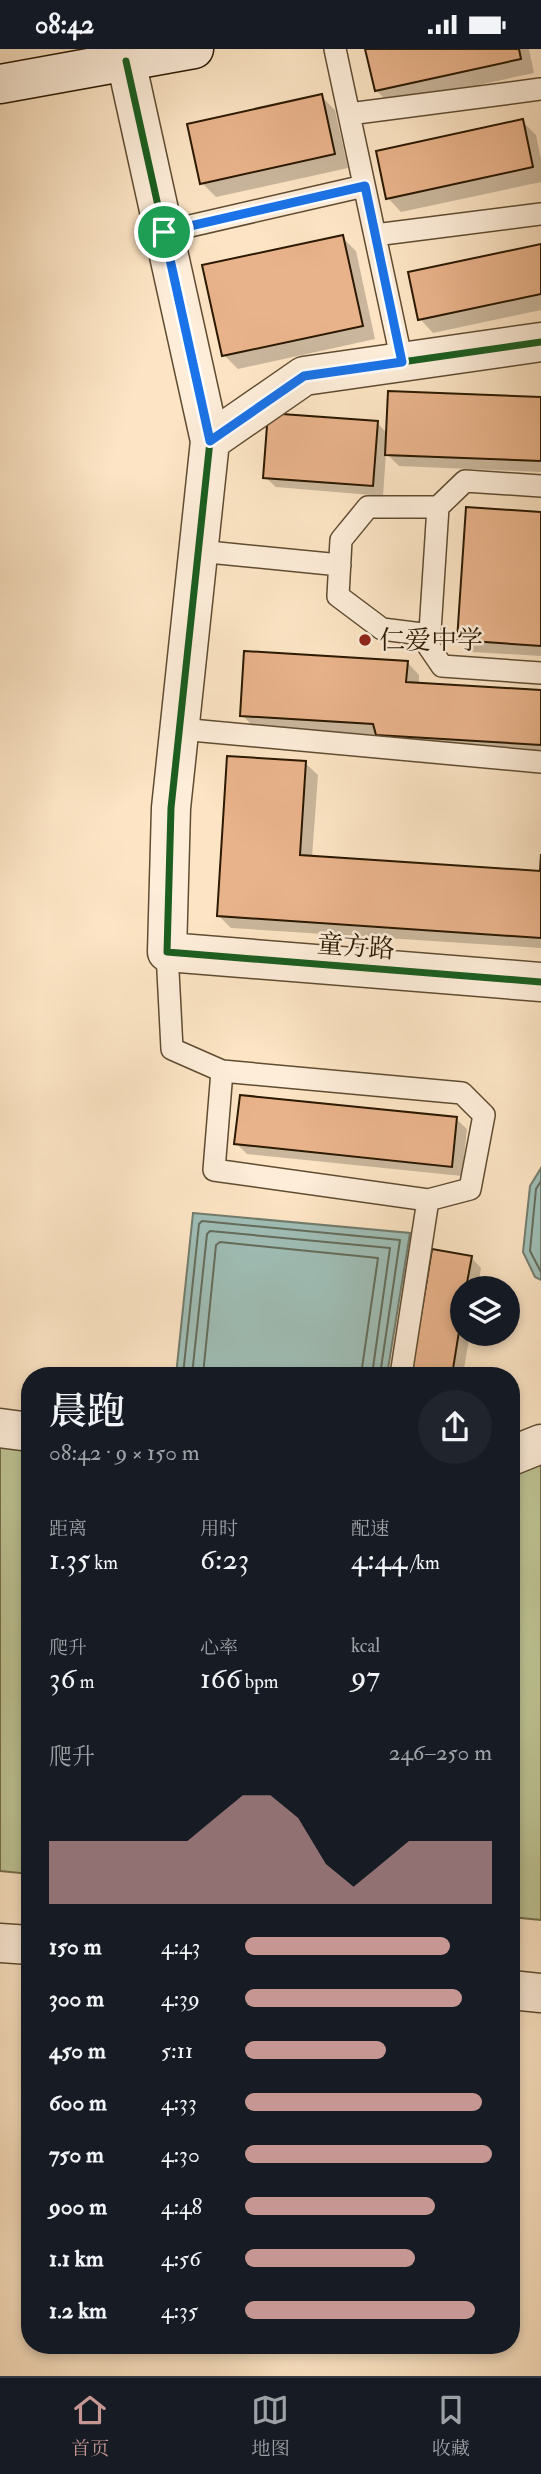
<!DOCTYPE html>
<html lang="zh">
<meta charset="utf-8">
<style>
body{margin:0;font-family:"IM FELL Double Pica","Noto Serif SC",serif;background:#20242c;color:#f1f3f6;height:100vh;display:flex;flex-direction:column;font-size:26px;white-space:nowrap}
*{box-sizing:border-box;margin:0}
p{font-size:23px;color:#9ea1a6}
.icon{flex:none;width:38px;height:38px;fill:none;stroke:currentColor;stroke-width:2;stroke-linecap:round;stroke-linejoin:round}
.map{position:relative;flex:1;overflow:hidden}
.drawer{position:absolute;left:21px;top:1318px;width:499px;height:987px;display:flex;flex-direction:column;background:#171b24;border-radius:28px;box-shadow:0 4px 10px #0003}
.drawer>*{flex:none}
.buttons{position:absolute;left:450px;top:1227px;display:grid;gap:14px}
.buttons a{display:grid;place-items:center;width:70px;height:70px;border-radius:50%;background:#171b24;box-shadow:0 4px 10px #0003;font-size:35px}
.pin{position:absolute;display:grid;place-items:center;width:60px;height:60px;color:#fff;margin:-30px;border:4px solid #fff;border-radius:50%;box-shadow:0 2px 7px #0007}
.round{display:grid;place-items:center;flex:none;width:74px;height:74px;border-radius:37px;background:#20242c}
.overview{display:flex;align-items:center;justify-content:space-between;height:119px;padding:0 28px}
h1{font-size:38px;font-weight:600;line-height:52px}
.metrics{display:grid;grid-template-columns:repeat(3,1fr);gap:10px;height:119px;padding:7px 28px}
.metrics div{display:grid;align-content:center}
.metrics b{font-size:30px;font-weight:600}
.metrics small{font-size:19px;font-weight:400}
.metrics p{font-size:19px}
.chart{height:196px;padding:14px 28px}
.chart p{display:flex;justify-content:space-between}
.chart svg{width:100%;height:126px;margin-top:7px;fill:#c59692;opacity:.7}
ul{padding:0 28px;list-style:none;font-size:23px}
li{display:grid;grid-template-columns:112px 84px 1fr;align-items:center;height:52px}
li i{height:18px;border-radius:9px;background:#c59692}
.status{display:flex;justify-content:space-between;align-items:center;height:49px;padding:0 35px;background:#171b24;direction:ltr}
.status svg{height:19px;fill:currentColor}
.menu{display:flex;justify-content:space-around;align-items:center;height:98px;border-top:2px solid #363941;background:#171b24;font-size:19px;color:#9ea1a6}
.menu a{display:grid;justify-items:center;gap:4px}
.menu .current{color:#c59692}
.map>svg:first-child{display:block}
.green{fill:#bec495;stroke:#746e4a;stroke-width:2}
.water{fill:#9fbeb6;stroke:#717c6d;stroke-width:2}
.shadow{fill:#0003}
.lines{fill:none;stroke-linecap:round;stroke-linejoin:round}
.shore{stroke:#656c5b;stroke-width:2}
.building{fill:#e8b28a;stroke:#2b1900;stroke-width:2}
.service-casing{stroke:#5f4c31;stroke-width:24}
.minor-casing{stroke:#5f4c31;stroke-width:41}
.tertiary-casing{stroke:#5f4c31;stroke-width:41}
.secondary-casing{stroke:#2b1900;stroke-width:41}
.service{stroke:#fdedd9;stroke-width:21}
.minor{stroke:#fdedd9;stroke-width:38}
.tertiary{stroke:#fdedd9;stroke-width:38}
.secondary{stroke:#fdedd9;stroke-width:38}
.cycleway-casing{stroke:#fdedd9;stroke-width:11}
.cycleway{stroke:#1b5e20;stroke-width:7}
.route-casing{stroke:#fff;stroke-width:14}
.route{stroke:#1a73e8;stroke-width:9}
.poi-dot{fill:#8f2418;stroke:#fdedd9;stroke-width:2.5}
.labels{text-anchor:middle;stroke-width:5;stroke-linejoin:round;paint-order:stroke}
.poi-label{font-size:26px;fill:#2b1900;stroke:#fdedd9;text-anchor:start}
.street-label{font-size:26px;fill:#2b1900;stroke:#fdedd9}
</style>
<div class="status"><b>08:42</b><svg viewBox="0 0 49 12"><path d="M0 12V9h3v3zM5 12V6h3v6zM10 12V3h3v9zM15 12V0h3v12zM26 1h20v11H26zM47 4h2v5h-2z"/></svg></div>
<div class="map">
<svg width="541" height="2327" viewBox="0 0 541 2327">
<rect width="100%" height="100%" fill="#fce4c4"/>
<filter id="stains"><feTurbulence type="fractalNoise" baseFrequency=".00286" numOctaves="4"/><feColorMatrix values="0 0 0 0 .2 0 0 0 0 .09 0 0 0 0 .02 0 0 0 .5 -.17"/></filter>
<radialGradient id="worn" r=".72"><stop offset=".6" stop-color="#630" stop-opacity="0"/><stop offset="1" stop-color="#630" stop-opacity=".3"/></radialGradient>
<!-- green -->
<path class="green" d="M0 1378 30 1381V1825L0 1822Z
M541 1395V1871L511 1868V1407Z"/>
<!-- water -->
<path class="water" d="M541 1119V1231L535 1228 523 1203 530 1137Z
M193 1164 410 1184 387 1326H176Z"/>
<!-- shadow -->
<path class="shadow" d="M367 0H529L534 24 390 55 376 41Z
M321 47 335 61 348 119 216 148 202 134Z
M522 72 536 86 541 110V133L401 163 388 149Z
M342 188 356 202 375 290 238 320 224 306Z
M541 196V261L433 284 420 270Z
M541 350V423L399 417 386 404 383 447 276 438 265 428 377 374 388 385Z
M541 465V607L471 603 459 590Z
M407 613 419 626V636L541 643V706L390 697 379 686 254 678 242 666Z
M305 714 318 726 312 808 541 823V899L231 879 219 867Z
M456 1070 467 1080 462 1127 247 1105 236 1094Z
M434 1202 471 1208 481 1219 478 1239H462V1284H470L463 1326H413Z"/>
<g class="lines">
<!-- shore -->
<path class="shore" d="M541 1132 536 1140 530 1202 541 1223
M183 1326 199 1175 202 1172 400 1191 380 1326
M192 1326 207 1185 210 1182 390 1199 372 1326
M203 1326 216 1196 220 1193 378 1209 361 1326"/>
</g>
<!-- building -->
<path class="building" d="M365 0H519L521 10 375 42Z
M322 45 335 105 200 135 187 75Z
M523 70 533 118 386 150 376 102Z
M343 186 363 277 222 307 202 216Z
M541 195V245L418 271 408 223Z
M388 342 541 348V412L385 406Z
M268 364 378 372 373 437 263 429Z
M466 458 541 463V597L457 591Z
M244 602 408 612 406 633 541 641V696L376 686 373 675 240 667Z
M227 707 306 712 300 806 540 822 541 805V889L217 867Z
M240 1046 457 1068 452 1118 234 1095Z
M432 1200 472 1207 466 1239H462V1264L452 1326H411Z"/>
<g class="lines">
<!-- service casing -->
<g class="service-casing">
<path id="service" d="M335 0 402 313
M349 65 541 40
M164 183 364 137
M375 186 541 165
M541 437 465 432 438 458 429 598 442 617 541 624
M198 502 340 516
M430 586 382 580 338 547 341 491 368 458H438
M180 680 541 713
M167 903 172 1000 222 1022 214 1121 428 1151 470 1140 484 1066 462 1044 222 1022
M401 1326 428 1151"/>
</g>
<!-- minor casing -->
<g class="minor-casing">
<path id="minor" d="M126 12 210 392 171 759 167 903 541 933
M210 392 304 327 541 293
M0 1379 30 1383
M511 1407 541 1395"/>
</g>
<!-- tertiary casing -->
<g class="tertiary-casing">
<path id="tertiary" d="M0 1894 30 1896
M511 1941 541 1944"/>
</g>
<!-- secondary casing -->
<g class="secondary-casing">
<path id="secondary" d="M0 35 194 0"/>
</g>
<!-- service -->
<use href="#service" class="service"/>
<!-- minor -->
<use href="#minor" class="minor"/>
<!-- tertiary -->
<use href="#tertiary" class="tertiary"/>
<!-- secondary -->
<use href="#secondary" class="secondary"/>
<!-- cycleway casing -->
<g class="cycleway-casing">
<path id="cycleway" d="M126 12 210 392 171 759 167 903 541 933
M210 392 304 327 541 293"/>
</g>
<!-- cycleway -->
<use href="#cycleway" class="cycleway"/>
</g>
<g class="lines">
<!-- route casing -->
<g class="route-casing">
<path id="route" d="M365 137 402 313 304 327 210 392 164 183Z"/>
</g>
<!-- route -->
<use href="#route" class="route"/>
</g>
<!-- markers -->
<circle class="poi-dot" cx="365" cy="591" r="7"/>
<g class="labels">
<!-- poi labels -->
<g class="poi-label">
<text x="379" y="600">仁爱中学</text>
</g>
<!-- street labels -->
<g class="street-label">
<text transform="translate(356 897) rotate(4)" y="9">童方路</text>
</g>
</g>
<rect width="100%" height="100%" filter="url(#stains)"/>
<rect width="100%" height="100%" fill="url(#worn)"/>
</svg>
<div class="buttons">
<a><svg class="icon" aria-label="layers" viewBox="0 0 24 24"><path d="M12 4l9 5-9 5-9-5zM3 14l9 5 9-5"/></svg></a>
</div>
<div class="pin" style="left:164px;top:183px;background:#1e9e55"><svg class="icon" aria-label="arrive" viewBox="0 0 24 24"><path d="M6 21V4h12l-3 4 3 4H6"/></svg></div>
<section class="drawer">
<div class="overview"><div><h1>晨跑</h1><p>08:42 · 9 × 150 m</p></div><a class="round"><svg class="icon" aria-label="share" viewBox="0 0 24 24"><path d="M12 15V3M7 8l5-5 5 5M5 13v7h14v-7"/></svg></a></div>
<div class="metrics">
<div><p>距离</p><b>1.35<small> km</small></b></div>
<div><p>用时</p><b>6:23</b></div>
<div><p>配速</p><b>4:44<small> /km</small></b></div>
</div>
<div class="metrics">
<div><p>爬升</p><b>36<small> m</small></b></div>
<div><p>心率</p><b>166<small> bpm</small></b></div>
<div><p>kcal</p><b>97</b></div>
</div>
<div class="chart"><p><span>爬升</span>246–250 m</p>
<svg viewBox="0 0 160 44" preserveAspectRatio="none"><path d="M0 44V22L10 22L20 22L30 22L40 22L50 22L60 14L70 6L80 6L90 14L100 30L110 38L120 30L130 22L140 22L150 22L160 22V44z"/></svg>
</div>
<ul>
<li><b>150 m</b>4:43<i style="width:83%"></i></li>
<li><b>300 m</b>4:39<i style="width:88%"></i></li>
<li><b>450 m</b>5:11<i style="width:57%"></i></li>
<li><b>600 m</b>4:33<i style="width:96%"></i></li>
<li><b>750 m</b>4:30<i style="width:100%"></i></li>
<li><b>900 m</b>4:48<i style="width:77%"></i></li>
<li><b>1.1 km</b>4:56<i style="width:69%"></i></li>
<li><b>1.2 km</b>4:35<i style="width:93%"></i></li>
</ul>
</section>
</div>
<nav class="menu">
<a class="current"><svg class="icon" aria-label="home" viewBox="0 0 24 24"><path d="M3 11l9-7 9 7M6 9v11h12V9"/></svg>首页</a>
<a><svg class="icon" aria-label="map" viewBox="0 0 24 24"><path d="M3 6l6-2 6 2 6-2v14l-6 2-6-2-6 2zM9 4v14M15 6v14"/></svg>地图</a>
<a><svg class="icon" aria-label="saved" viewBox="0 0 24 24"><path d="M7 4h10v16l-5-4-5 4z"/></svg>收藏</a>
</nav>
